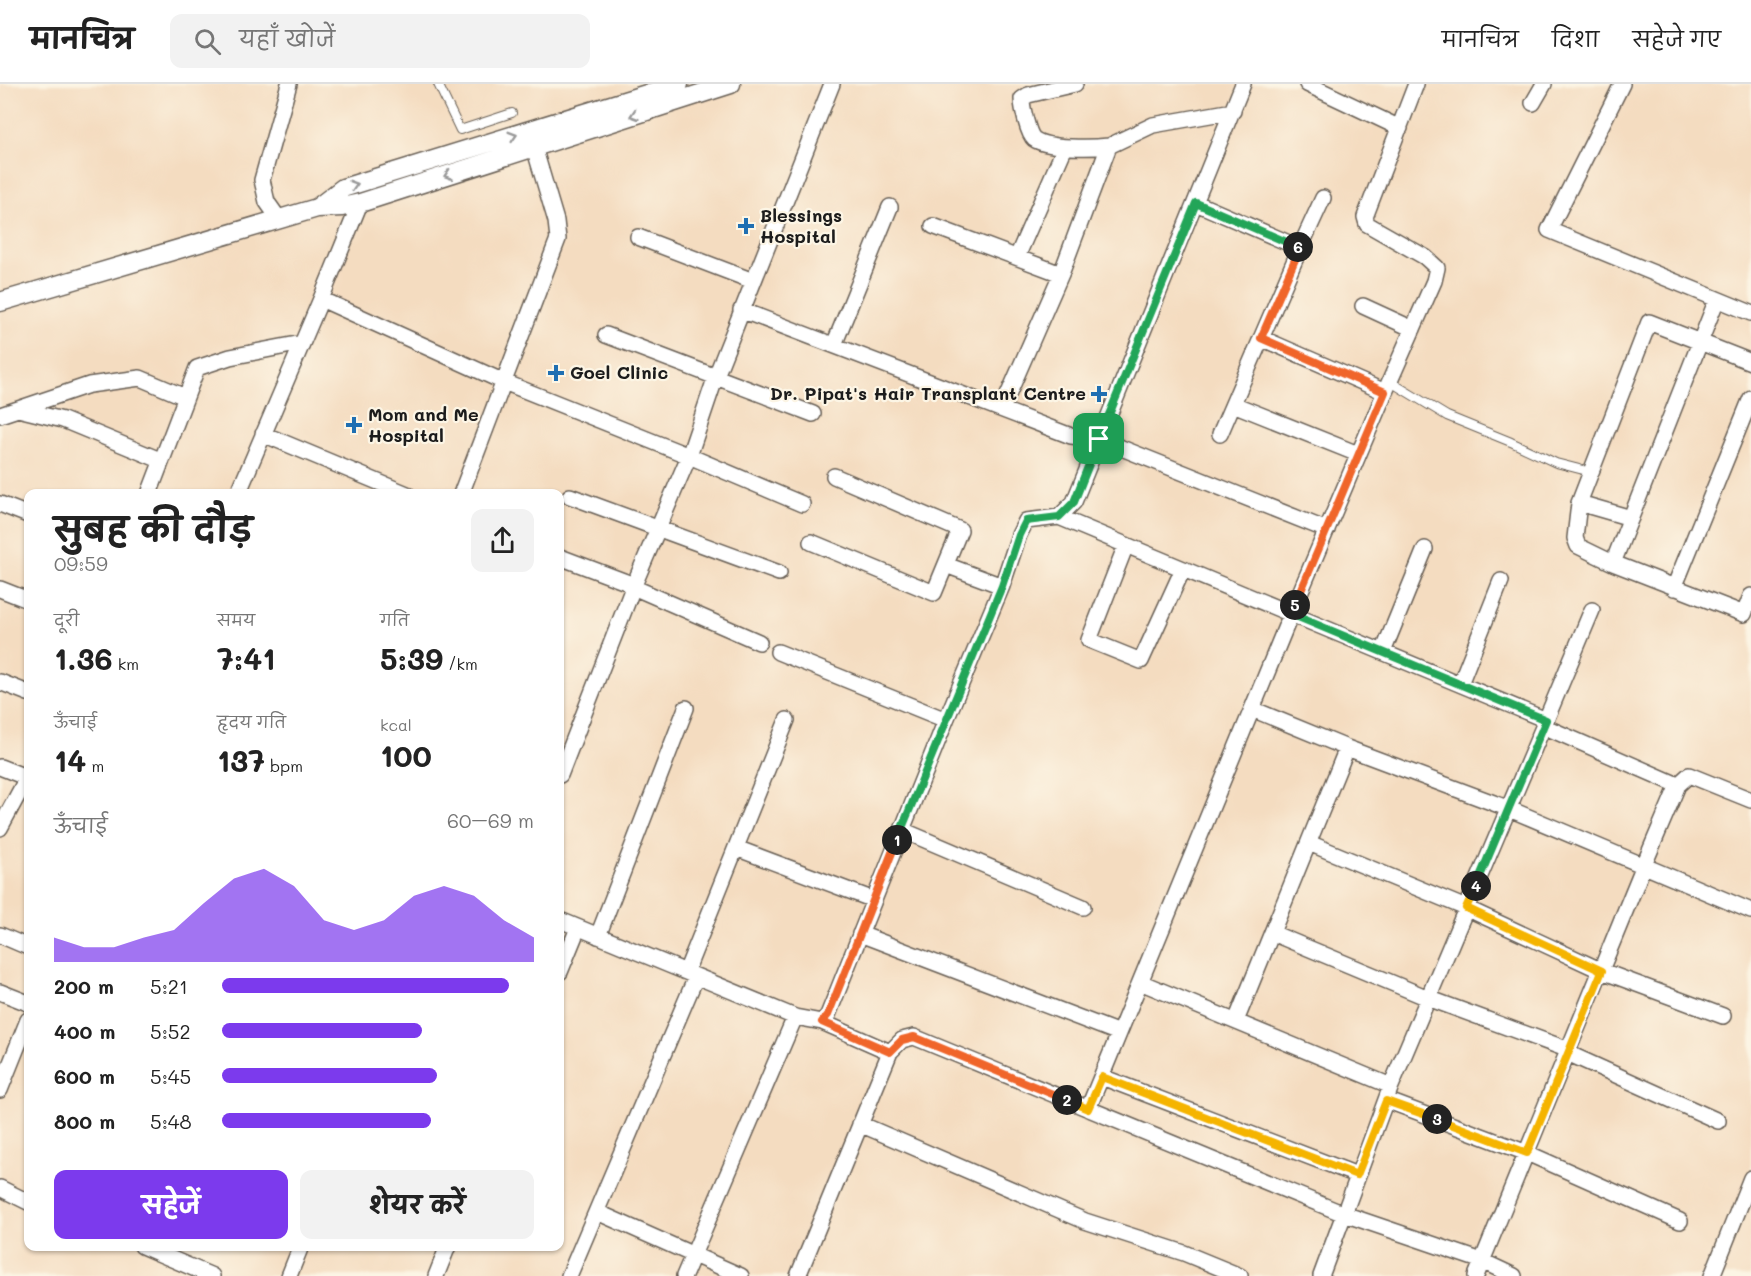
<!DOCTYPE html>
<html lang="hi">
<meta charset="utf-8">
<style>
body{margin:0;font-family:Mali,"Playpen Sans Deva",sans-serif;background:#f2f2f2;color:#222;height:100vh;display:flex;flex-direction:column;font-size:22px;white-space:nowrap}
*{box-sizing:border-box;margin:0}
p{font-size:20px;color:#767676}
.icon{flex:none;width:33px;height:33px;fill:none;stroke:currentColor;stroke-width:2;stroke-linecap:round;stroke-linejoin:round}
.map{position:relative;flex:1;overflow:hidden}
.sheet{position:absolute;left:24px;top:405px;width:540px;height:762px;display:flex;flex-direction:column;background:#fff;border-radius:12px;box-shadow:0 2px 4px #0004}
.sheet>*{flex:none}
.pin{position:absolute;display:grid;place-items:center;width:51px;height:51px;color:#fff;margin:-26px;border-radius:12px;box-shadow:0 3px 9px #0006}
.km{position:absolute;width:30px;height:30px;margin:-15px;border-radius:50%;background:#222;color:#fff;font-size:16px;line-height:30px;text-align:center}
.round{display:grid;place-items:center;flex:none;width:63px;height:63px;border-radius:12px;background:#f2f2f2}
.headline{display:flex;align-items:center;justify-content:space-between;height:102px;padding:0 30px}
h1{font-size:33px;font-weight:700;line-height:45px}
.figures{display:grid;grid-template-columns:repeat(3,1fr);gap:9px;height:102px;padding:6px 30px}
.figures div{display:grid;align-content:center}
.figures b{font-size:30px;font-weight:700}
.figures small{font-size:16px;font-weight:400}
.figures p{font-size:16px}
.chart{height:168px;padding:12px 30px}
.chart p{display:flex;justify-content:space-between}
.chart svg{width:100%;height:108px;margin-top:6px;fill:#7c3aed;opacity:.7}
.primary-button{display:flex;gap:12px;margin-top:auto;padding:12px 30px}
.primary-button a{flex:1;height:69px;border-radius:12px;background:#7c3aed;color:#fff;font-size:24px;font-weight:700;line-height:69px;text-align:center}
.primary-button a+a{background:#f2f2f2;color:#222}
ul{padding:0 30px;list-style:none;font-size:20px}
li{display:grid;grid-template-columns:96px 72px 1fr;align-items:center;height:45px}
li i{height:15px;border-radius:8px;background:#7c3aed}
header{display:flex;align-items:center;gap:36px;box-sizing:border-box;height:84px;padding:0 30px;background:#fff;border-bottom:2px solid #e0e0e0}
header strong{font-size:28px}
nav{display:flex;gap:33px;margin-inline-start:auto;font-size:21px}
.search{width:420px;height:54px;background:#f2f2f2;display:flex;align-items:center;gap:15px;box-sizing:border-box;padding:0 21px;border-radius:12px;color:#767676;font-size:22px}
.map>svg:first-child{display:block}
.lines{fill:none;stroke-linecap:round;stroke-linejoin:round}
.service-casing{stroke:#685f55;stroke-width:10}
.minor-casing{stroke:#685f55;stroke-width:18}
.tertiary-casing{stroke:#685f55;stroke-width:21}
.service{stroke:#fff;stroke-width:8}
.minor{stroke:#fff;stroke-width:15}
.tertiary{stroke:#fff;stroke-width:18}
.oneway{stroke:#999}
.split-1-casing{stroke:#fff;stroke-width:12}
.split-2-casing{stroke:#fff;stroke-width:12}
.split-3-casing{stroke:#fff;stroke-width:12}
.split-4-casing{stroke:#fff;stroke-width:12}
.split-5-casing{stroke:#fff;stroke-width:12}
.split-6-casing{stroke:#fff;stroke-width:12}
.split-7-casing{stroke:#fff;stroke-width:12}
.split-1{stroke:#22a559;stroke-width:8}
.split-2{stroke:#f0652b;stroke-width:8}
.split-3{stroke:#f5b400;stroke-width:8}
.split-4{stroke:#f5b400;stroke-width:8}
.split-5{stroke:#22a559;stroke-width:8}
.split-6{stroke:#f0652b;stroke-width:8}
.split-7{stroke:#22a559;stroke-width:8}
.poi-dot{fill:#1f6fb2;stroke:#fcf5e5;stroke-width:2}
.labels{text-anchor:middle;stroke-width:4.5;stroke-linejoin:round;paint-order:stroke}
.poi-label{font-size:18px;font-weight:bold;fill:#1c1c1c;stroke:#fcf5e5;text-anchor:start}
</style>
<header>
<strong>मानचित्र</strong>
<div class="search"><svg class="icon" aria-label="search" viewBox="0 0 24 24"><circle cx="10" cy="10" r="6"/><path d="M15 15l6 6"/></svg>यहाँ खोजें</div>
<nav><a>मानचित्र</a><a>दिशा</a><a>सहेजे गए</a></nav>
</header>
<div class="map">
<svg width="1751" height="1192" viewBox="0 0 1751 1192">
<rect width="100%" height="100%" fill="#fcf5e5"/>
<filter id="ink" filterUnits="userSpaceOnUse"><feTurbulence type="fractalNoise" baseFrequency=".0167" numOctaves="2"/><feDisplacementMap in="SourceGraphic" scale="12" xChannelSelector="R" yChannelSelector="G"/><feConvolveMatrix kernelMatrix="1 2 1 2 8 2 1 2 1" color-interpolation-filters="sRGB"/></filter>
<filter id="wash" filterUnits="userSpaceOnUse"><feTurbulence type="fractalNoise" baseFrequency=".008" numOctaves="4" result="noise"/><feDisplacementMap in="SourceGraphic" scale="24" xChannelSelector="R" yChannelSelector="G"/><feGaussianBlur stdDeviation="1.35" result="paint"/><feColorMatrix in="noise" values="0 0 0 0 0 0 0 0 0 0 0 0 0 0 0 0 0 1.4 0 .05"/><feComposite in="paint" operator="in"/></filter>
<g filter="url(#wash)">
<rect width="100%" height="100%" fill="#f4dcc0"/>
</g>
<g filter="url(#ink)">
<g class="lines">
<!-- service casing -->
<g class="service-casing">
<path id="service" d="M438 0 460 46 512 29
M1389 297 1447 332 1511 358 1556 379 1591 388"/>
</g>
<!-- minor casing -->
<g class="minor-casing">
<path id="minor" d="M1075 0 1028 11 1022 15C1022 23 1028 50 1034 55 1048 65 1092 64 1109 62
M1307 0 1400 44
M1622 0 1549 146 1717 215
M1533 19 1544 0
M1196 119 1300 164 1220 350
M279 135 267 118 262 96 289 0
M933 142 1061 190
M638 153 753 197
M1300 164 1323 114
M1017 173 1065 63
M321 215 504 298 689 372 802 420
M1363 222 1413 245
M741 226 1071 352 1099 355 1327 446
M1751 229 1717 215 1613 479 1744 530 1751 512
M606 251 813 330
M1261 254 1385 308
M834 261 890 123
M1233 320 1358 370
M18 325 89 301 140 294 185 313
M1002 325 1061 190 1109 62 1153 41 1233 27
M0 331 18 325 63 336 160 376
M263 350 407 410
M149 410 197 284 230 273 302 259
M238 410 321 215 360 119
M461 410 558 155 556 137 534 63
M570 412 779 489
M1579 419 1575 454 1578 462 1613 479
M0 420 28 431
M1059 433 1291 530 1088 1025
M1631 434 1579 419 1649 238 1751 278
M811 458 934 509 960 446 834 392
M1126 461 1089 556 1141 577 1183 485
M560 473 634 501 633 503 759 558
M946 481 1002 502
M1674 504 1751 314
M0 505 28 516
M778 568 946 636
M1383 568 1425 465
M0 598 28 609
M1460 600 1501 497
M1252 625 1347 664 1507 724 1751 827
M1546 636 1592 526
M0 683 28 694
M560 691 634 501 689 372 716 292 832 0
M1678 701 1689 691 1751 716
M0 744 27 694
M902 746 1083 823
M1309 759 1466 824 1602 887 1723 932
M736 764 874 816
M560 836 795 933 822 938 828 931 946 636 1002 502 1019 451 1026 437 1059 433 1074 418 1243 0
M1272 849 1428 914 1569 966 1574 972 1718 1037
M860 850 1119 949
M0 851 28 863
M598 852 686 624
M560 888 578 844
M686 888 787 636
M1140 898 1391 1002
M0 908 28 919
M1236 937 1347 664
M890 968 902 956 914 953 1344 1130 1391 1002 1546 636 1291 530 1385 308 1434 197 1437 184 1425 173 1367 140 1365 133 1416 0
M1102 993 1357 1091
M0 1006 28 936
M1386 1016 1527 1069 1680 1137
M860 1040 1085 1137 1184 1169 1240 1192
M0 1104 28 1118
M597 1128 741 1192
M142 1162 158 1169
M161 1162 158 1169 212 1192
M289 1192 301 1162
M436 1192 448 1162
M569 1192 696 893
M684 1192 795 933
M798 1192 890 968 822 938
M1321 1192 1344 1130 1482 1177 1514 1192
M1476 1192 1644 781 1678 701 1543 642
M1712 1192 1751 1094"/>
</g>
<!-- tertiary casing -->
<g class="tertiary-casing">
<path id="tertiary" d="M317 124 343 104 679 0
M0 218 317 124 342 123 360 119 731 0"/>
</g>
<!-- service -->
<use href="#service" class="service"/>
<!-- minor -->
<use href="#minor" class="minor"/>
<!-- tertiary -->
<use href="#tertiary" class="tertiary"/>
</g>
<!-- one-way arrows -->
<defs><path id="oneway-chevron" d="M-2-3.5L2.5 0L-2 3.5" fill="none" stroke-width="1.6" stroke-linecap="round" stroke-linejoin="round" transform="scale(1.5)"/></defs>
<g class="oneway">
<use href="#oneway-chevron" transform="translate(634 31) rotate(162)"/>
<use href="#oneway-chevron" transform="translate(513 52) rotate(-17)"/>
<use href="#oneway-chevron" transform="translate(448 91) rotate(162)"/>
<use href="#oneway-chevron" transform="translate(354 101) rotate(-17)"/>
</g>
</g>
<g class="lines" filter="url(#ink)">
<!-- split-1 casing -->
<g class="split-1-casing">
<path id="split-1" d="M897 756 1002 502 1019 451 1026 437 1059 433 1074 418 1099 355"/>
</g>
<!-- split-2 casing -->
<g class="split-2-casing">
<path id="split-2" d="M897 756 828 931 822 938 890 968 902 956 914 953 1067 1016"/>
</g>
<!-- split-3 casing -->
<g class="split-3-casing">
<path id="split-3" d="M1067 1016 1088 1025 1102 993 1357 1091 1386 1017 1437 1035"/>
</g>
<!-- split-4 casing -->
<g class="split-4-casing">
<path id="split-4" d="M1437 1035 1527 1069 1602 887 1466 824 1476 802"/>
</g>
<!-- split-5 casing -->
<g class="split-5-casing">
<path id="split-5" d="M1295 521 1291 530 1546 636 1476 802"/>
</g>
<!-- split-6 casing -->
<g class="split-6-casing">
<path id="split-6" d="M1295 521 1385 308 1261 254 1300 164 1298 163"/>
</g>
<!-- split-7 casing -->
<g class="split-7-casing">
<path id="split-7" d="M1099 355 1196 119 1298 163"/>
</g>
<!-- split-1 -->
<use href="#split-1" class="split-1"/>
<!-- split-2 -->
<use href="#split-2" class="split-2"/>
<!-- split-3 -->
<use href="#split-3" class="split-3"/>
<!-- split-4 -->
<use href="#split-4" class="split-4"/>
<!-- split-5 -->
<use href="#split-5" class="split-5"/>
<!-- split-6 -->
<use href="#split-6" class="split-6"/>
<!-- split-7 -->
<use href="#split-7" class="split-7"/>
</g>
<!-- markers -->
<g class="poi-dot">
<path d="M743 133h6v6h6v6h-6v6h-6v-6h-6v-6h6z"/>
<path d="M553 280h6v6h6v6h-6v6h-6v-6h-6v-6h6z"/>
<path d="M1096 301h6v6h6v6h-6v6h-6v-6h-6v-6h6z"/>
<path d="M351 332h6v6h6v6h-6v6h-6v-6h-6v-6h6z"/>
</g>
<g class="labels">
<!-- poi labels -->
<g class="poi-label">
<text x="760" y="138">Blessings<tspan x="760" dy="21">Hospital</tspan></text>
<text x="570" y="295">Goel Clinic</text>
<text x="1086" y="316" text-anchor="end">Dr. Pipat's Hair Transplant Centre</text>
<text x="368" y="337">Mom and Me<tspan x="368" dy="21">Hospital</tspan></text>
</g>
</g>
</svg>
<div class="pin" style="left:1099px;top:355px;background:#1e9e55"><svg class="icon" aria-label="arrive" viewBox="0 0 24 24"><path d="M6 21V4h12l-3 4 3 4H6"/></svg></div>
<b class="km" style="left:897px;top:756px">1</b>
<b class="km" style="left:1067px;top:1016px">2</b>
<b class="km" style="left:1437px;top:1035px">3</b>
<b class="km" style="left:1476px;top:802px">4</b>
<b class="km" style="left:1295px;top:521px">5</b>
<b class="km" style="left:1298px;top:163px">6</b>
<section class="sheet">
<div class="headline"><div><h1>सुबह की दौड़</h1><p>09:59</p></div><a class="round"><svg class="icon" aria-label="share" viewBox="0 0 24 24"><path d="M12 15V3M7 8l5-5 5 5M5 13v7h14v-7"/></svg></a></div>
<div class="figures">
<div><p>दूरी</p><b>1.36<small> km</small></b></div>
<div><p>समय</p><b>7:41</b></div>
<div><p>गति</p><b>5:39<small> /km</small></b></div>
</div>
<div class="figures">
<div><p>ऊँचाई</p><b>14<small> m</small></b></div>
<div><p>हृदय गति</p><b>137<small> bpm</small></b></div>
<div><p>kcal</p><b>100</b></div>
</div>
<div class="chart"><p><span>ऊँचाई</span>60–69 m</p>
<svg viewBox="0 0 160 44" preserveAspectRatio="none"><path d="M0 44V34L10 38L20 38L30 34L40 31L50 20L60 10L70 6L80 13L90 27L100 31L110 27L120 17L130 13L140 17L150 27L160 34V44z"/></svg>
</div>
<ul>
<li><b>200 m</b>5:21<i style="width:92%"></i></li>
<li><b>400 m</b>5:52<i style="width:64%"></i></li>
<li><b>600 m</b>5:45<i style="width:69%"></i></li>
<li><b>800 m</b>5:48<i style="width:67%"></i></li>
</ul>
<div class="primary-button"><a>सहेजें</a><a>शेयर करें</a></div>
</section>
</div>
